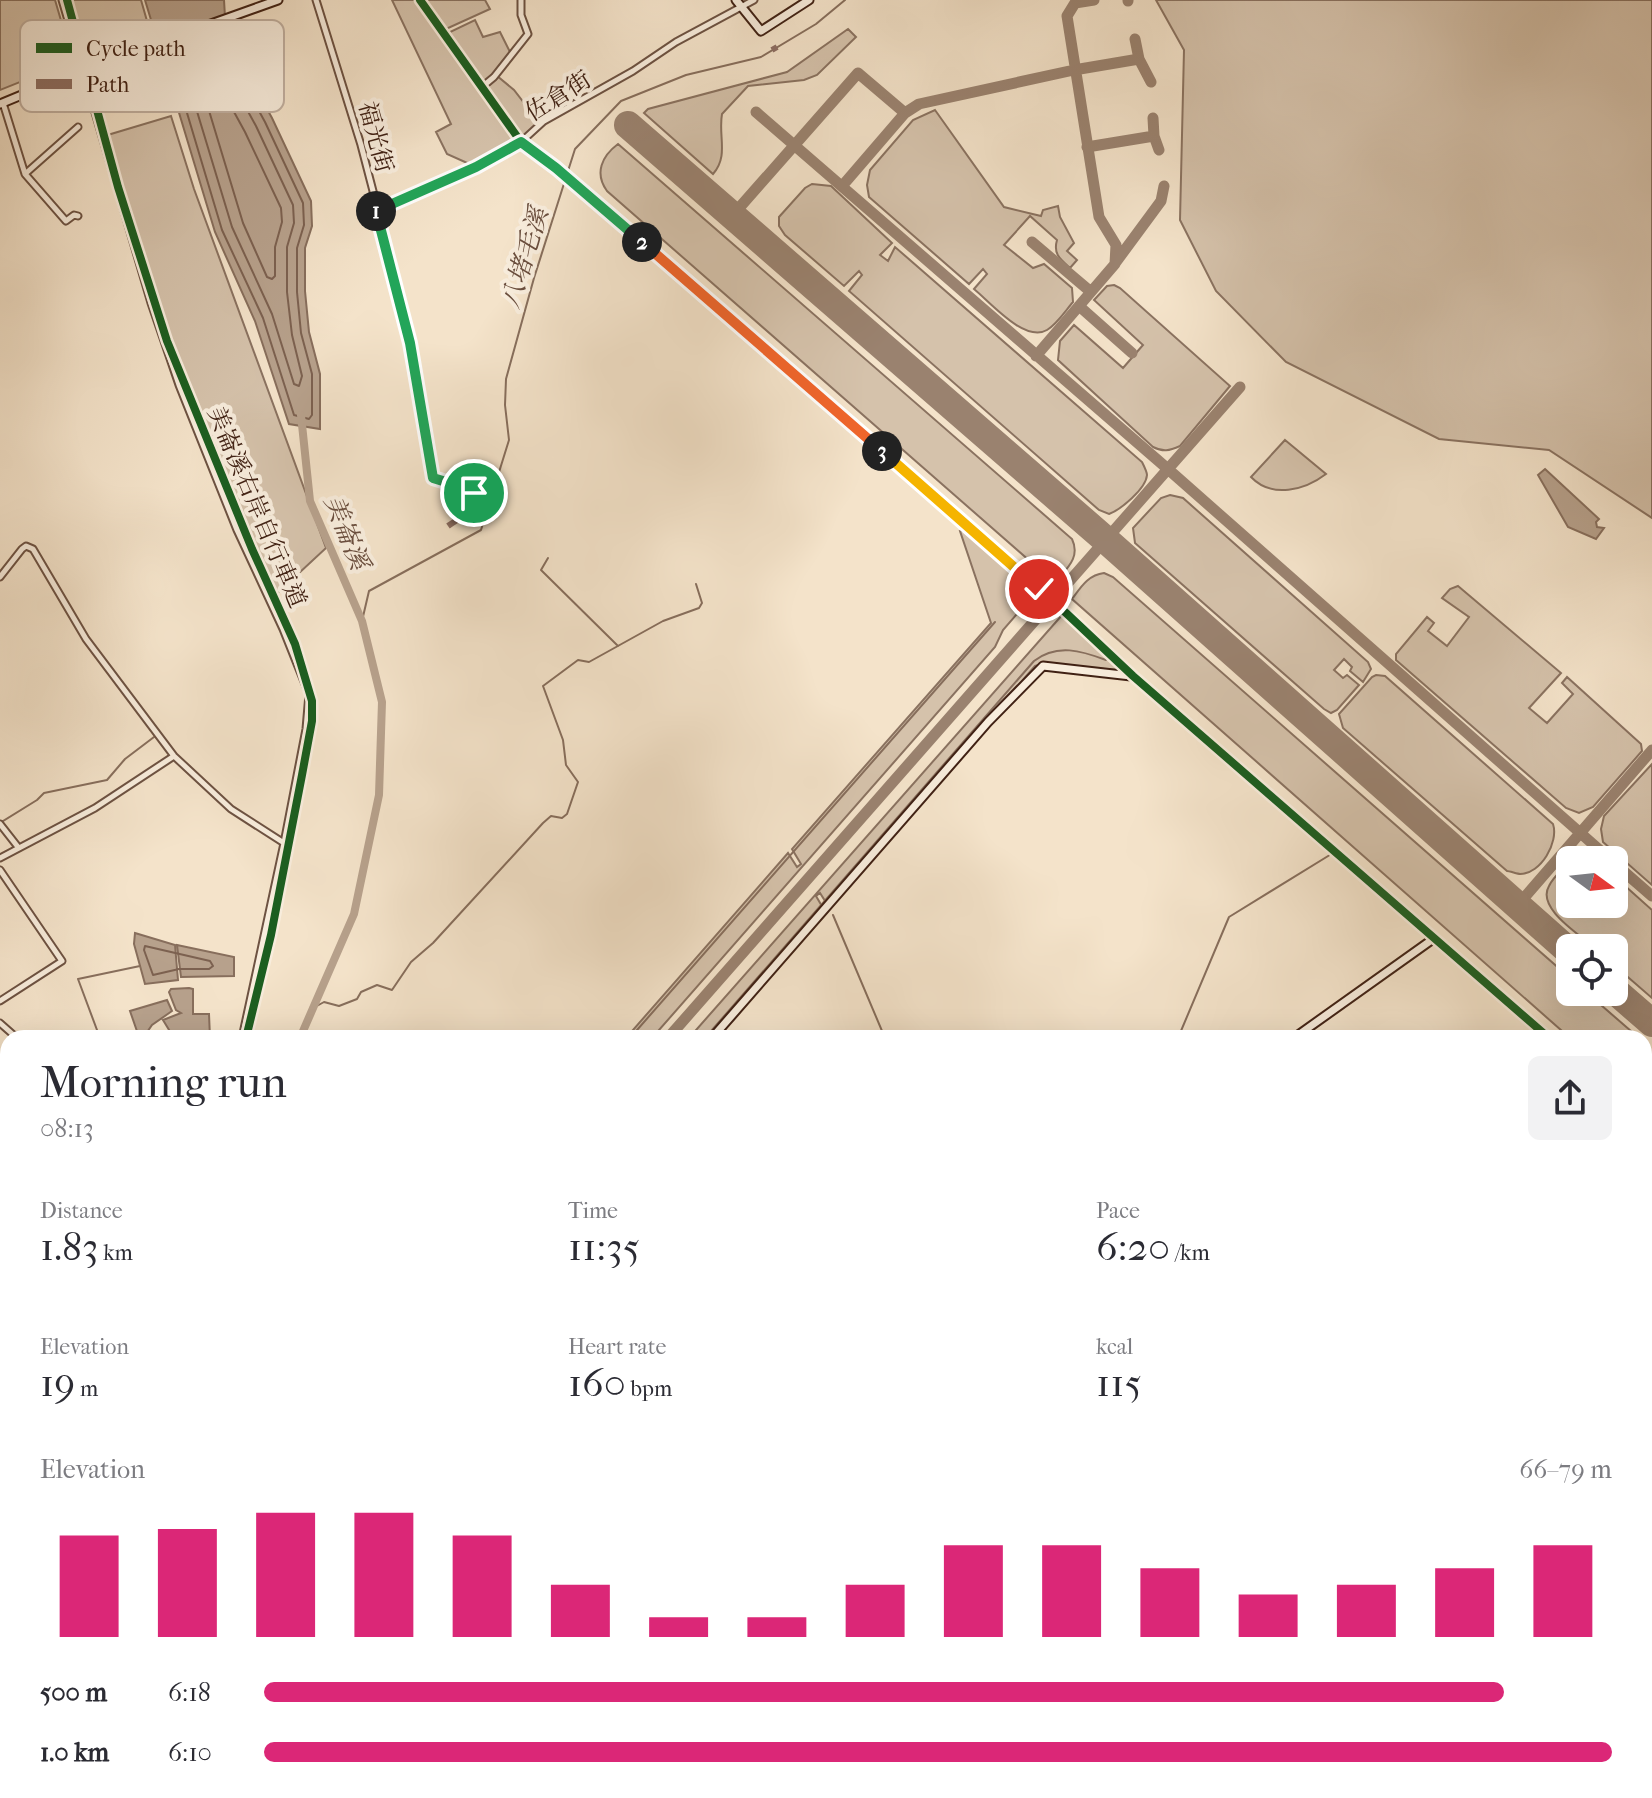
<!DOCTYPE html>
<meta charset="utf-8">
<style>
body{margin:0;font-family:"IM FELL French Canon","Noto Serif TC",serif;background:#f2f2f3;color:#2b2b33;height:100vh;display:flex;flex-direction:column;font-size:30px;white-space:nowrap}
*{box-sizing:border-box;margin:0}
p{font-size:26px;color:#7c7c81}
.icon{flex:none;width:44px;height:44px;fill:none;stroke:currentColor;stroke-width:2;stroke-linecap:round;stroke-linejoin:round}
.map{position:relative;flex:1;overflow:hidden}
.side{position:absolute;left:0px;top:1030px;width:1652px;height:768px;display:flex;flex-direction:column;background:#fff;border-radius:24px 24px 0 0;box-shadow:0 8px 32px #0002}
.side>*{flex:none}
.needle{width:52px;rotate:105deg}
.controls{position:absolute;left:1556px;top:846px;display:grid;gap:16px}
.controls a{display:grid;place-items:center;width:72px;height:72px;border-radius:12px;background:#fff;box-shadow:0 8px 32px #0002;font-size:40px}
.pin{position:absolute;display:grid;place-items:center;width:68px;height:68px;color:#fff;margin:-34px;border:4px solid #fff;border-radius:50%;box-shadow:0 2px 8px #0007}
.km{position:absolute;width:40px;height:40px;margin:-20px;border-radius:50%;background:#222;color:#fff;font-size:22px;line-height:40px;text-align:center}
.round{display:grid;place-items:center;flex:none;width:84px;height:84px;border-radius:12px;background:#f2f2f3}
.head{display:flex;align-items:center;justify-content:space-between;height:136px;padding:0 40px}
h1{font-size:44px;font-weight:600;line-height:60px}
.metrics{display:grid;grid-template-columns:repeat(3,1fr);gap:12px;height:136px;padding:8px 40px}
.metrics div{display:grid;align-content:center}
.metrics b{font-size:40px;font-weight:600}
.metrics small{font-size:22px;font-weight:400}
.metrics p{font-size:22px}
.chart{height:224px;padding:16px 40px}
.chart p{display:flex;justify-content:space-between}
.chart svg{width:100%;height:144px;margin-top:8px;stroke:#db2777;stroke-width:6}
ul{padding:0 40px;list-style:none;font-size:26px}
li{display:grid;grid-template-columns:128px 96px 1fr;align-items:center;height:60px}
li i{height:20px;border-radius:10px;background:#db2777}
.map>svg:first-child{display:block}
.green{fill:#d5c2ab;stroke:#8a7260;stroke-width:2}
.water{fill:#b7a18c;stroke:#876e5c;stroke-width:2}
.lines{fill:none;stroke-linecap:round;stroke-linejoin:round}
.shore{stroke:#7c6150;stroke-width:2}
.stream{stroke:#876e5c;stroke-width:2}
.river{stroke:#b7a18c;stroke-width:8}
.taxiway{stroke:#9a826f;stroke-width:11}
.runway{stroke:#9a826f;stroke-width:28}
.secondary-tunnel{stroke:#d0bca6;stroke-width:7;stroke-dasharray:7 3.5;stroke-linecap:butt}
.street-casing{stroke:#6d5242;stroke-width:9}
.secondary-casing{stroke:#402114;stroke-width:11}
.primary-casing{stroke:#402114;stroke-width:12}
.street{stroke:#f8eddd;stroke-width:5}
.secondary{stroke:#f8eddd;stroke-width:7}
.primary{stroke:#f4e3ca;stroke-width:8}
.rail{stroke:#402114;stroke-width:2;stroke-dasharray:14 14;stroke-linecap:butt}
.quiet{stroke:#8d6e63;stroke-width:6;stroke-dasharray:12 6;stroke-linecap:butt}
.cycleway-casing{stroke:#f8eddd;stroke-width:13}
.cycleway{stroke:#1b5e20;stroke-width:8}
.split-1-casing{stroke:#fff;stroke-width:16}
.split-2-casing{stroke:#fff;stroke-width:16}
.split-3-casing{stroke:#fff;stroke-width:16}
.split-4-casing{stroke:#fff;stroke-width:16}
.split-1{stroke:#22a559;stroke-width:10}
.split-2{stroke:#22a559;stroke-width:10}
.split-3{stroke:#f0652b;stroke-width:10}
.split-4{stroke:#f5b400;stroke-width:10}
.labels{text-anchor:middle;stroke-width:8;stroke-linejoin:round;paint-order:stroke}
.street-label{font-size:24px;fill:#402114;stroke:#f8eddd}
.water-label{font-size:26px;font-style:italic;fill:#6a4e3e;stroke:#f8eddd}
.key{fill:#f8eddd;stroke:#c1b0a1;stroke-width:2}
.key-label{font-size:22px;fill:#402114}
</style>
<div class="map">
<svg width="1652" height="1798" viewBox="0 0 1652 1798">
<rect width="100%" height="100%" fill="#f4e3ca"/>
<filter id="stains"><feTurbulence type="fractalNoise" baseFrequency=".0025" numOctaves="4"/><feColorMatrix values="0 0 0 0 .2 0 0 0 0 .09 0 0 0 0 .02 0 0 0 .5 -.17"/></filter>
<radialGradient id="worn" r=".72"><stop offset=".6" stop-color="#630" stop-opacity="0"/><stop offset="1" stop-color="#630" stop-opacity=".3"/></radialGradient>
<!-- green -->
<path class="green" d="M0 0H55L70 51 65 64 0 90Z
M72 0H141L151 35 127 45 123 43 86 54Z
M392 0H417L444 35 475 20 483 37 500 32 511 54 496 75 514 90 541 125 474 166 447 154 436 132 451 124Z
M424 0H485L490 9 446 29Z
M1156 0H1652V518L1549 450 1439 439 1286 362 1216 291 1180 220 1184 50Z
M848 29 856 37 817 75 804 80 748 86 722 114C718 136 729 156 713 174L644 113 648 109 787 72Z
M935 110 1004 207 1041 216 1043 210 1058 206 1060 217 1074 243 1067 251 1077 260 1070 268C1060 259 1053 254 1057 240L1030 216 1004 245 1033 268 1044 264 1072 288 1073 302C1066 310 1057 324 1047 330 1025 343 991 303 974 289L987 274 983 269 969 284 869 197 867 185 870 170 913 120Z
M171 116 194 189 326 548 270 600 179 385 101 137Z
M618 144 1072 539C1081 558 1066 569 1055 583L607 191C594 173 602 156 618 144Z
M812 184 831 186 892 243 880 255 888 261 895 247 1142 462C1144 466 1147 472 1147 475 1146 489 1120 510 1109 514L1099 510 849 291 862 275 859 271 844 286 785 235 779 226V217L805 188Z
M1114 285 1120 288 1230 386 1180 446C1169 451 1163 452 1153 447L1058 360 1060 341 1074 325 1123 368 1143 345 1094 300 1107 286Z
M1285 440 1326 474C1305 490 1272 499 1251 477Z
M1170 495 1183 498 1368 662 1371 669 1363 682 1350 671 1352 667 1344 659 1334 670 1343 678 1347 675 1359 685 1337 710 1331 713 1324 709 1135 543 1133 528 1161 498Z
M968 530 1037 591 1003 630 995 647 652 1038H626L788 853 797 867 801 864 792 849 991 623 960 531Z
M1104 573 1113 577 1570 978V992H1586L1639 1038H1570L1072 599C1081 587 1088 575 1104 573Z
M1458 586 1561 673 1529 708 1547 723 1573 694 1562 683 1567 677 1641 744 1642 751 1593 807 1579 813 1566 808 1396 660V654L1427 617 1434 623 1428 631 1447 646 1469 617 1442 598 1450 589Z
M1063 614 1119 664 1117 670 1042 664 1035 666 827 904 820 893 816 896 823 908 710 1038H689Z
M1376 675 1385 676 1553 824C1559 842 1541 874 1520 874 1518 874 1509 871 1507 871L1343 728 1339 714 1372 677Z
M1652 764V885L1603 842 1601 829 1604 816Z
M1570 861V904H1614V876L1652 910V998L1614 965V948H1595C1579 934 1536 908 1549 886 1553 877 1563 869 1570 861Z
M185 1790H228L289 1797 355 1790H414L415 1798H200Z
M745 1790H826L842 1798H745Z
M872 1790H1006L1007 1795C982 1796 887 1798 872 1790Z"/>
<!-- water -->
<path class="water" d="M145 0H224L226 34 272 118 311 201 312 226 305 248V291L309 332 320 374V429L289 424 255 321 215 232Z
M1545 469 1599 519 1596 522 1597 527 1604 528 1596 539 1568 527 1538 475Z
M135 933 175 945 178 980 145 984 134 944Z
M177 945 234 957V976L181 977Z
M189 988 193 989V1014H209L210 1038H174L163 1020 181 1013 176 1010 169 992 171 989Z
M167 1000 172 1011 152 1025 143 1038 139 1037 130 1011Z"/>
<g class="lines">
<!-- shore -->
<path class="shore" d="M187 38 243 223 267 277 272 279 275 276V247L282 222 281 208 245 132 199 48 196 35
M176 42 232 227 272 314 294 384 299 386 302 376 292 335 287 292V247L294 223 293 205 256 126 210 42 208 31
M167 46 222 230 263 318 294 415 309 419 312 415V374L301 333 297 292V248L304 225 303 203 265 122 219 38 218 27
M145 946 210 961 213 966 209 969H179L153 975 144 950Z"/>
<!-- stream -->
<path class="stream" d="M548 558 541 570 618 646
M362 621 369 591 481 530 509 440 505 405 506 379 534 278 575 149 621 101 686 75 761 57 816 24 845 0
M0 823 37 800 44 793 107 780 125 759 154 737
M833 915 885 1038
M315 1007 324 1002 339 1006 357 999 361 992 377 985 392 990 411 962 433 943 543 823 551 816 562 818 567 814 578 782 566 765 563 740 543 686 578 660 589 662 663 621 699 608 702 603 696 584
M100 1038 78 979 140 966
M630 1038 995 622
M705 1038 1034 661C1057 643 1082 651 1106 660
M1178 1038 1229 917 1333 853
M0 1095 2 1097 0 1099"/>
<!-- river -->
<path class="river" d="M300 1038 354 914 379 795 382 702 362 621 310 501 301 415
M1644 1378 1652 1377
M0 1593 8 1595"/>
<!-- taxiway -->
<path class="taxiway" d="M1128 0V1
M1135 39 1139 59 1151 82
M756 112 1169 470 1611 860
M1153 118 1154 136 1159 150
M1087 147 1154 136
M843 185 905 113 919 104 1074 70 1139 59
M732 216 858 73 905 113
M1032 242 1091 292
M1116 262 1161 201 1164 186
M1079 306 1132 353
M1036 356 1115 264 1116 245 1099 217 1067 16 1075 3 1094 0
M1614 863 1652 896
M1517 906 1652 750
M668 1038 1240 387
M164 1790 178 1798
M3 1798 10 1790"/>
<!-- runway -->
<path class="runway" d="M628 125 1107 541 1570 952
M1614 990 1652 1023
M87 1790 96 1798"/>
<!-- secondary-tunnel -->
<path class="secondary-tunnel" d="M1039 589 1065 612"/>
<!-- street casing -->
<g class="street-casing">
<path id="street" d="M62 0 151 303 179 385 237 530 283 629 309 694 306 729 284 843 242 1038
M316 0 361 145 392 264 410 343 433 478 469 489 474 493
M482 87 494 77 528 34 521 15V0
M3 103 25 174
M376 210 476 167 521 142 544 121 633 71 676 42 754 0
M78 216 74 215 66 221 25 174 78 127
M0 577 22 549 26 546 33 549 86 639 174 756 231 809 284 843
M0 824 18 847
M0 858 95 808 174 756
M0 870 62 961 0 1001
M0 1023 17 1038
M0 1342 8 1344
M0 1412 8 1424
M0 1536 8 1539
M1644 1603H1652
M0 1615 8 1619
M1644 1678 1652 1686
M1644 1718H1652
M1644 1749H1652
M420 1790V1798"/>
</g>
<!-- secondary casing -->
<g class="secondary-casing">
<path id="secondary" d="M420 0 521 142 586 192 739 324 1039 589
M736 0 761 31 809 0
M0 104 82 70 278 0
M1065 612 1133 676 1549 1038
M712 1038 988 722 1043 666 1131 676
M1294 1038 1433 939
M1644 1122 1652 1129"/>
</g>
<!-- primary casing -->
<g class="primary-casing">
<path id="primary" d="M0 1622 8 1626
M0 1630 8 1634
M261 1790H325
M839 1790 855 1798
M856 1790 876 1798
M1104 1798 1652 1791
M1609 1798 1652 1797"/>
</g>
<!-- street -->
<use href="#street" class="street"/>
<!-- secondary -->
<use href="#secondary" class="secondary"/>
<!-- primary -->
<use href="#primary" class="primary"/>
<!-- rail -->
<path class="rail" d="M0 1354 8 1355
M1644 1517 1652 1519"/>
<!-- quiet -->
<path class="quiet" d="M773 46 776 51
M448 526C463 515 475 513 474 493
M1644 1536 1652 1538"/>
<!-- cycleway casing -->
<g class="cycleway-casing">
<path id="cycleway" d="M67 0 118 187 167 341 252 549 295 644 312 701V721L302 775 271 935 246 1038
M420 0 521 142 586 192 739 324 1065 612 1133 676 1549 1038
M1104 1798 1652 1791"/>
</g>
<!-- cycleway -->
<use href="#cycleway" class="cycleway"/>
</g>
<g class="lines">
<!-- split-1 casing -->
<g class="split-1-casing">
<path id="split-1" d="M376 211 410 343 433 478 469 489 474 493"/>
</g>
<!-- split-2 casing -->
<g class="split-2-casing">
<path id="split-2" d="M376 211 476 167 521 142 556 168 642 242"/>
</g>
<!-- split-3 casing -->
<g class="split-3-casing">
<path id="split-3" d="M642 242 882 451"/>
</g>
<!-- split-4 casing -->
<g class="split-4-casing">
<path id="split-4" d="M882 451 1039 589"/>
</g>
<!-- split-1 -->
<use href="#split-1" class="split-1"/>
<!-- split-2 -->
<use href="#split-2" class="split-2"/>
<!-- split-3 -->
<use href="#split-3" class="split-3"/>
<!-- split-4 -->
<use href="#split-4" class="split-4"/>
</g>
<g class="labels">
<!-- street labels -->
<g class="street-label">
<text transform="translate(558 96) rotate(-32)" y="8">佐倉街</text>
<text transform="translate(376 137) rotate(75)" y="8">福光街</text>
<text transform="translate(257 507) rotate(67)" y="8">美崙溪右岸自行車道</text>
</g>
<!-- water labels -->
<g class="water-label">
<text transform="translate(524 258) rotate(-73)" y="9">八堵毛溪</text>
<text transform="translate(347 532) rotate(68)" y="9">美崙溪</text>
</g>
</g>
<!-- legend -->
<rect x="20" y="20" width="264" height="92" rx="12" class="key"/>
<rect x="36" y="43" width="36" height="10" fill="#1b5e20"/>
<rect x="36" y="79" width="36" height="10" fill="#8d6e63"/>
<g class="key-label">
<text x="86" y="56">Cycle path</text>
<text x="86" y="92">Path</text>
</g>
<rect width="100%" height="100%" filter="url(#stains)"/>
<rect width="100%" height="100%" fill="url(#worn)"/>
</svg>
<div class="controls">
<a><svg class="needle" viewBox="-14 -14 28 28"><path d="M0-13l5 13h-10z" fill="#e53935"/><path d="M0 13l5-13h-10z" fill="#7c7c81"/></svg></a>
<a><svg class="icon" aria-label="locate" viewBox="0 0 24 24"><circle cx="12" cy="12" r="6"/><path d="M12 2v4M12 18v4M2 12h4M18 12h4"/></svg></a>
</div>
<div class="pin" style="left:474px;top:493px;background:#1e9e55"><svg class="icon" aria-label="arrive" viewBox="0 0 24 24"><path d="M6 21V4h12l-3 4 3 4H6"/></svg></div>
<div class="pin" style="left:1039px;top:589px;background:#d93025"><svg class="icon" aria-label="check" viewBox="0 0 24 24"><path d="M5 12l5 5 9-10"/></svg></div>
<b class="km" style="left:376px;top:211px">1</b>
<b class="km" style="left:642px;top:242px">2</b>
<b class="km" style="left:882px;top:451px">3</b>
<section class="side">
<div class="head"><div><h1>Morning run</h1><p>08:13</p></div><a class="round"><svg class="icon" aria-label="share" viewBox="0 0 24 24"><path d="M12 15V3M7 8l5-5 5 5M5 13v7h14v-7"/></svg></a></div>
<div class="metrics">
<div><p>Distance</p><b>1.83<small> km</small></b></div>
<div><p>Time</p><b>11:35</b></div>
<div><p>Pace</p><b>6:20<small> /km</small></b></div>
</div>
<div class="metrics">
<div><p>Elevation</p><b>19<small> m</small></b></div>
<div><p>Heart rate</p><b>160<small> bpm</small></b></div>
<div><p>kcal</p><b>115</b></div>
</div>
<div class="chart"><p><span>Elevation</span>66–79 m</p>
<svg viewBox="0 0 160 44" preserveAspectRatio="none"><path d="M5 44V13M15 44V11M25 44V6M35 44V6M45 44V13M55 44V28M65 44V38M75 44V38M85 44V28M95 44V16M105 44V16M115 44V23M125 44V31M135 44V28M145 44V23M155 44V16"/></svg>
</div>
<ul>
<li><b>500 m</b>6:18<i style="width:92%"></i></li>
<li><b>1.0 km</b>6:10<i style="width:100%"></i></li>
</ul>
</section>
</div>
